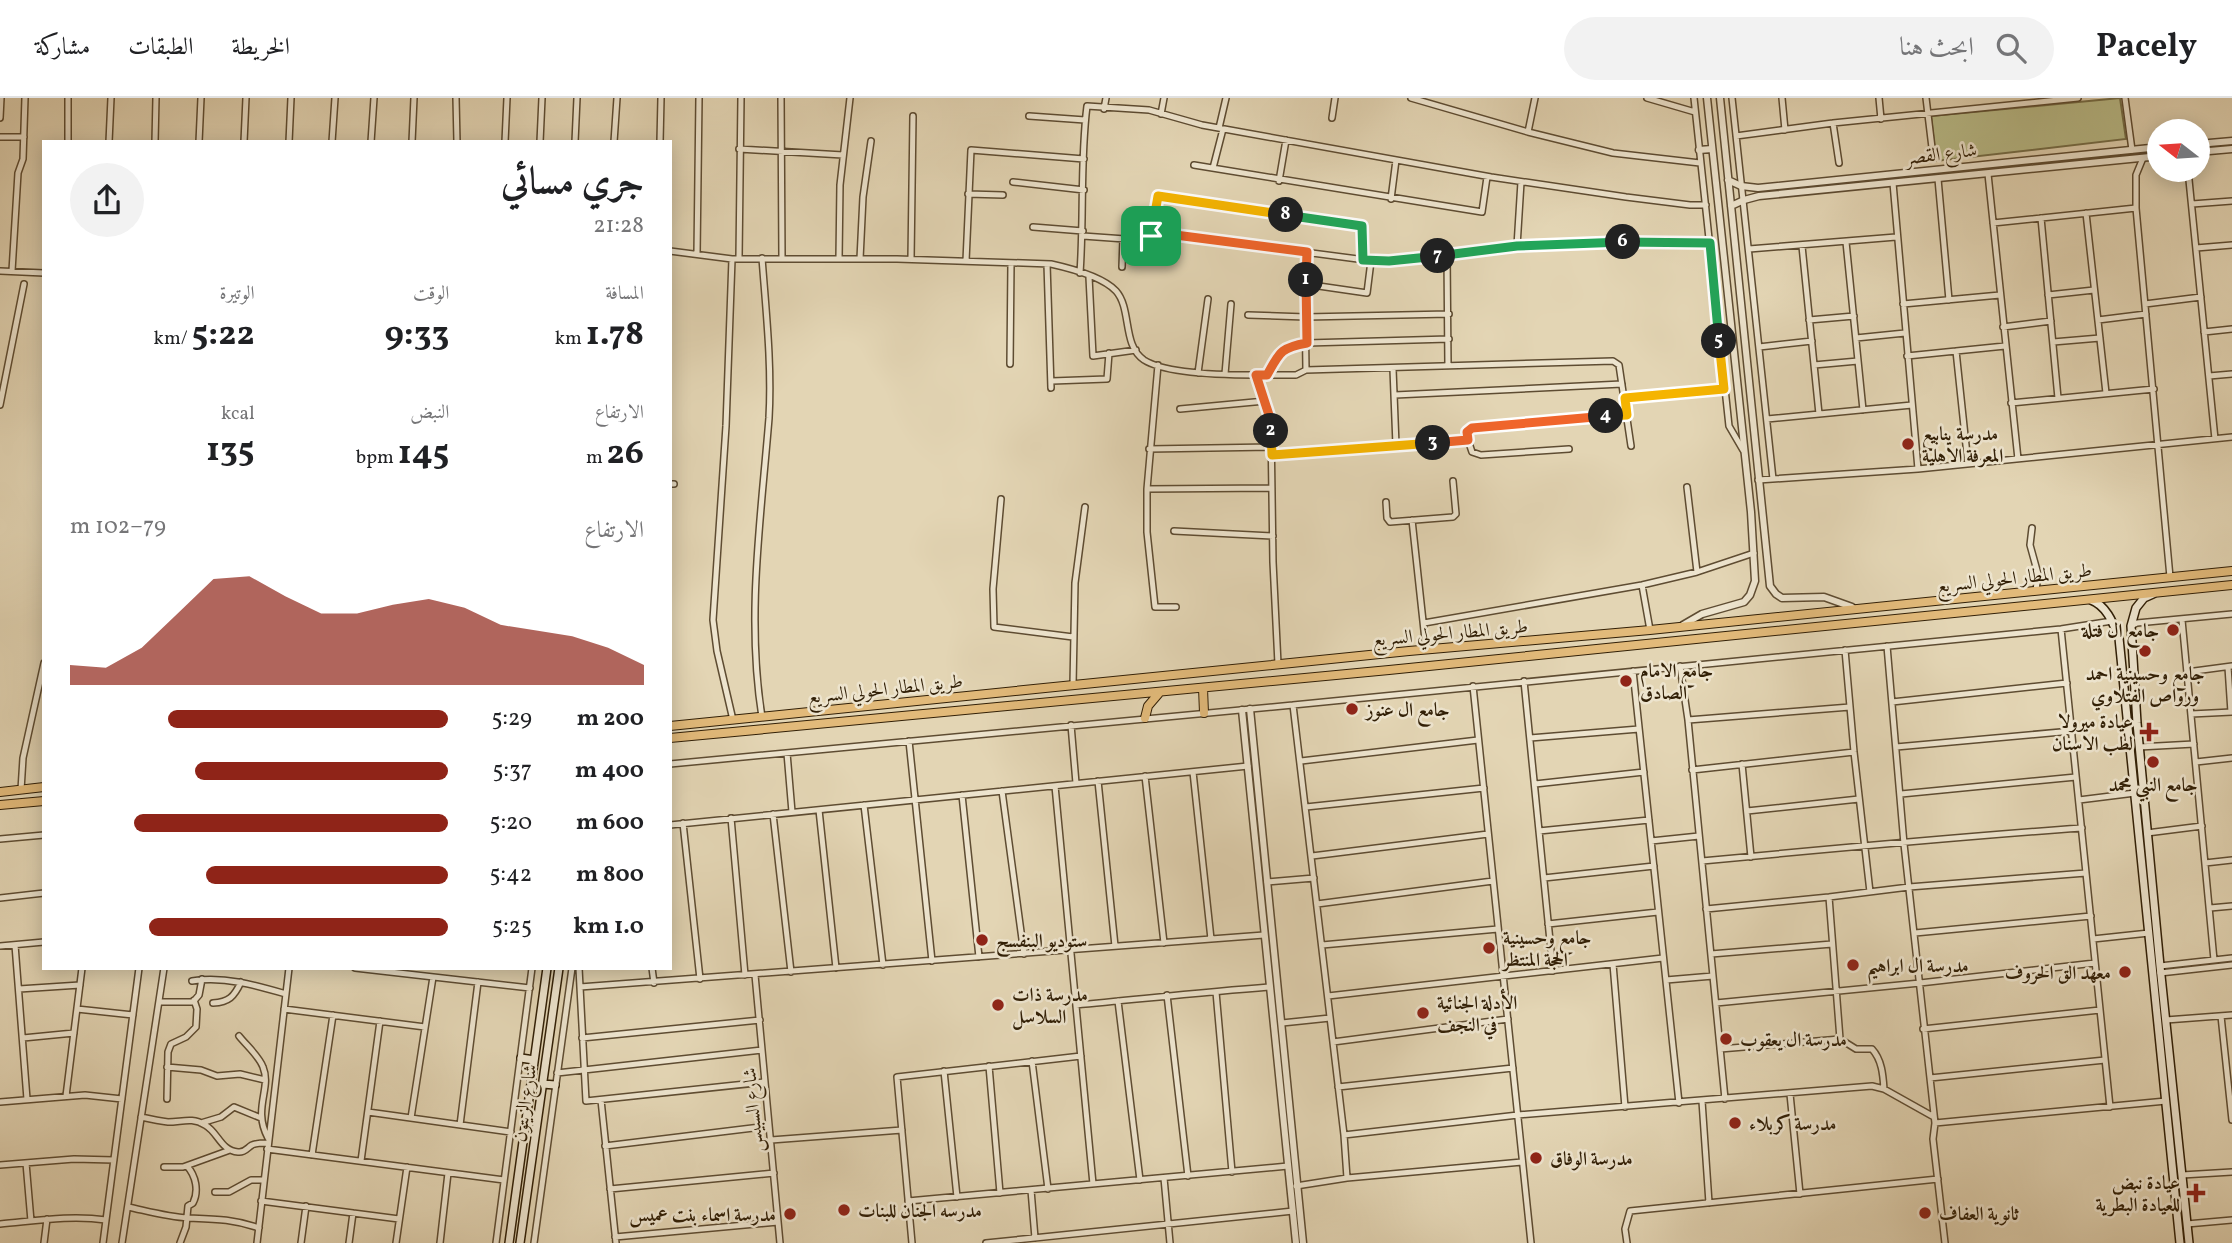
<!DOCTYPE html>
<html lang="ar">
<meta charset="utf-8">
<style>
body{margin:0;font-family:Vollkorn,Amiri,serif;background:#f2f2f2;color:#202124;direction:rtl;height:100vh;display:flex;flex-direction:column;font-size:26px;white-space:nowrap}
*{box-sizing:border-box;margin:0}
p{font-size:23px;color:#757577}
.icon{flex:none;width:38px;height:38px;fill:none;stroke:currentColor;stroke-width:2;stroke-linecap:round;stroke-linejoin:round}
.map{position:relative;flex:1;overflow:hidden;direction:ltr}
.panel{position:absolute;left:42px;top:42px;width:630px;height:830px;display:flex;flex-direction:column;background:#fff;border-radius:0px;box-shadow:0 4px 18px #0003;direction:rtl}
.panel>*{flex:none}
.needle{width:46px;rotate:287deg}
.controls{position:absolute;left:2147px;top:21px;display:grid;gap:14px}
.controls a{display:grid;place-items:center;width:63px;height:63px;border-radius:50%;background:#fff;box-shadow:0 4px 18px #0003;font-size:35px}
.pin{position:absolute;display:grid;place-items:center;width:60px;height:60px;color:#fff;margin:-30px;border-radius:14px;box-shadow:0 4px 10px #0006}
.km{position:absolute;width:35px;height:35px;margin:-18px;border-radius:50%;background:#222;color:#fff;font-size:19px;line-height:35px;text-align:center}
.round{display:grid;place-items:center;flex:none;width:74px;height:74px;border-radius:37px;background:#f2f2f2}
.head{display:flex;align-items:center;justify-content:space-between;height:119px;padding:0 28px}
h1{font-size:38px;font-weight:700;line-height:52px}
.figures{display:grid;grid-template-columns:repeat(3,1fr);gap:10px;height:119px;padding:7px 28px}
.figures div{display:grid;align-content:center}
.figures b{font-size:35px;font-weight:700}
.figures small{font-size:19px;font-weight:400}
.figures p{font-size:19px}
.chart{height:196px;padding:14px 28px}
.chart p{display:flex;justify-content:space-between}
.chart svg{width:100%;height:126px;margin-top:7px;fill:#8f2418;opacity:.7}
ul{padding:0 28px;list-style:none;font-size:23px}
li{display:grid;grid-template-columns:112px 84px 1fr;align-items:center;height:52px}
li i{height:18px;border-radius:9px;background:#8f2418}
header{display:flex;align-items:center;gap:42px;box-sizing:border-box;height:98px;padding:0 35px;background:#fff;border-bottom:2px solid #e0e0e0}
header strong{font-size:33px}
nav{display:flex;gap:38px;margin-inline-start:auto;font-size:24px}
.search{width:490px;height:63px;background:#f2f2f2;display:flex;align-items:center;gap:18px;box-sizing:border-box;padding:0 24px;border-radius:38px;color:#757577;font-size:26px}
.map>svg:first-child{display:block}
.green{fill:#b9bc89;stroke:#756e48;stroke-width:2}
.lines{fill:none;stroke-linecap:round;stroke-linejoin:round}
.minor-casing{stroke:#5e4c32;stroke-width:8}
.tertiary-casing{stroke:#5e4c32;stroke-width:9}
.secondary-casing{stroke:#311f06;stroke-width:10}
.trunk-casing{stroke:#311f06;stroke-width:10}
.minor{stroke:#ede4ce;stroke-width:5}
.tertiary{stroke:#ede4ce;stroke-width:6}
.secondary{stroke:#ede4ce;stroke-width:7}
.trunk{stroke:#e2ba7a;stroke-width:8}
.split-1-casing{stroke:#fff;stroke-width:14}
.split-2-casing{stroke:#fff;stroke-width:14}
.split-3-casing{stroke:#fff;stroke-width:14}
.split-4-casing{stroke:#fff;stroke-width:14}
.split-5-casing{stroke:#fff;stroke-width:14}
.split-6-casing{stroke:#fff;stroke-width:14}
.split-7-casing{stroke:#fff;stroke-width:14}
.split-8-casing{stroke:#fff;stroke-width:14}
.split-9-casing{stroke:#fff;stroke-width:14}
.split-1{stroke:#f0652b;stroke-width:9}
.split-2{stroke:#f0652b;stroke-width:9}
.split-3{stroke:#f5b400;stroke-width:9}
.split-4{stroke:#f0652b;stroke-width:9}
.split-5{stroke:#f5b400;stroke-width:9}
.split-6{stroke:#22a559;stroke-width:9}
.split-7{stroke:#22a559;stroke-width:9}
.split-8{stroke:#22a559;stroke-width:9}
.split-9{stroke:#f5b400;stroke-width:9}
.poi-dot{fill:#8f2418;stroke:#ede4ce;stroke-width:2.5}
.labels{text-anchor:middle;stroke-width:5;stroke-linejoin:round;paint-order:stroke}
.street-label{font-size:19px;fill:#311f06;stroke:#ede4ce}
.poi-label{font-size:19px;font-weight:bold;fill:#311f06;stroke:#ede4ce;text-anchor:start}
</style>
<header>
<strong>Pacely</strong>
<div class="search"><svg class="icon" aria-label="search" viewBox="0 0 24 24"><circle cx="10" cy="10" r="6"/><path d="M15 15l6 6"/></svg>ابحث هنا</div>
<nav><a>الخريطة</a><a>الطبقات</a><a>مشاركة</a></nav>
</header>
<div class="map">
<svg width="2232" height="1145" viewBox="0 0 2232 1145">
<rect width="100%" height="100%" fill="#e3d5b4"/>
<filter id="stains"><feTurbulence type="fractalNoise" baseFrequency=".00286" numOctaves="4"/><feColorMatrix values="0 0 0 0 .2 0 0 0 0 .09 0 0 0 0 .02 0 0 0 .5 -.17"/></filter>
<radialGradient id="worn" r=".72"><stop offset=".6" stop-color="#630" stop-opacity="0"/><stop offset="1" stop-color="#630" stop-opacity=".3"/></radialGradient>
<!-- green -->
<path class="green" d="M2120 0 2126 41 1936 63 1931 18Z"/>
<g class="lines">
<!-- minor casing -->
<g class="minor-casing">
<path id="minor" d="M456 0 457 44
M781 0 782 160
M1411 0 1528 34 1613 55 1700 65
M1647 0 1695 14
M1694 0 1729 328 1743 352
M1732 0 1773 381
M1782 0 1785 32
M1879 0 1881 21
M1926 0 1933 58
M2125 0 2132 52
M1104 11 1106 0
M1161 16 1164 0
M1029 18 1085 22
M0 20 1 0
M1332 20 1335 0
M1833 25 1839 65
M1219 30 1226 0
M1528 34 1535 0
M1736 38 1833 25 2078 0
M0 39H24
M68 44V0
M109 44 111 0
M155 44 156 0
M199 44 201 0
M244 44 246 0
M289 44 291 0
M332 44 335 0
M371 44 374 0
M412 44 414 0
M505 44 507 0
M540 44 542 0
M575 44 577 0
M614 44 617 0
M660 44 661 0
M739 51 843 57
M2143 60 2136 77V110L2170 479
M1194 67 1482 114 1487 79
M1213 70 1223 31
M2188 72 2215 341
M1988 76 2018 361
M1938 81 1949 202
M1279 83 1286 42
M1013 84 1084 92
M1893 85 1918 371
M968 96 1003 97
M1391 101 1396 62
M2192 106 2232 103
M2086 115 2106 295
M2041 120 2058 300
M1993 125 2136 110
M1033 129 1083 133
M1083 138 1139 142 1160 135 1373 163H1389L1517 148 1612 144 1710 145
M1151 138 1158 98 1362 128 1363 162
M1846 144 1863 312
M1517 148 1521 84
M1802 148 1819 316
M2196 150 2232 147
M1749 151 1896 139
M670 153 732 161
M697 156 699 0
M1447 157 1448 268
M739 159 741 0
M762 160C766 213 772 267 769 320 761 420 746 519 762 619
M839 161 840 87 850 0
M860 161 863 99 871 43
M911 161 913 18
M966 163 971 52 1084 61
M1047 166 1051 290
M1122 169 1123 141
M0 173 44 175
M12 173 18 75 23 61 25 0
M1080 175C1084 119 1080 63 1087 8L1149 12 1202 27 1491 79 1626 99 1690 107H1706
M1089 179 1093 258 1136 252
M1305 186 1367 195 1371 163
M2048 197 2094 192
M1903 206 2000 197
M2145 206 2201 199
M1248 217 1306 219 1449 216
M1809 222 1854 218
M2098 222 2146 216
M2003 229 2051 223
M2204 234 2232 231
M1856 240 1905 235
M2053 244 2100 240
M1759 249 1812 243
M1956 253 1968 366
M1907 258 2005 248
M1010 266 1011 165
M1158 267 1147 391V434L1155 509H1176
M1814 267 1858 263
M1393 271 1396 347
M1306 272 1613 263 1619 267 1631 348
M1198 275 1208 201
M1225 276 1231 206
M1267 277C1279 254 1280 250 1307 245L1449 241
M2209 278 2232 276
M1052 283 1107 281 1109 255
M1395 297 1622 286
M1625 300 1724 291
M2011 305 2154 291
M0 307 24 186
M1180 311 1265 303
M1767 321 1912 307
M1468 342 1472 354 1481 357 1569 351
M1149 351 1271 349
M1272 357 1468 342 1467 334 1472 330 1627 317
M1758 382 1918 371 2232 339
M670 386H674
M1687 389 1697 474
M1147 391 1272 390
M1001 401 993 491 994 529 1073 539
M1386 404 1387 420 1390 424 1453 419 1456 416 1453 383
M1412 422 1426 551
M2032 430 2030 447 2038 476 2036 493
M1174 433 1273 438
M1642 487 1650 532
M2182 522 2214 862
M1424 525 1642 487 1697 474 1754 455
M2131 528 2137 525 2232 516
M2061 531 2110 1009
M1887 548 1904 746 1935 1025 1933 1041 1945 1145
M1845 552 1854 654 1870 794
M1278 566 1273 464 1271 330 1269 317 1256 277H1296L1306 272 1305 203 1307 154
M1680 568 1688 622 1725 1001
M2228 569 2231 614
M1633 573 1679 1005
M2187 574 2232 568
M1524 583 1553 873
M1073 587 1075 485 1085 409
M1473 588 1531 1145
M1892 604 2067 585
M1293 607 1344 1037 1347 1080
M2191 616 2232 614
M733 622 717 553 713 522 726 328 732 161H897L1051 166C1069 170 1103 179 1116 193 1132 211 1122 247 1144 262 1166 276 1229 277 1256 277
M1688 622 1850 609
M1071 627 1076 685
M1530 640 1639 631
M909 643 932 863
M1896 649 2072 633
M2139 649 2194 646
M787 655 792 714
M1301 663 1478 642
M2196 664 2232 660
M670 666 1293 607 2061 531 2112 523
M1742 666 1751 759
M1692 672 1854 654
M1193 674 1211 841
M1145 678 1164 845
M1098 683 1115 848
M1535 686 1644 674
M1055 688 1093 1086
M21 692 23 660 44 565
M1002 693 1024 856
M1901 696 2076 679
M962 697 979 859
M2079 702 2135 695
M864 707 883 867
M1306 709 1484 690
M819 712 836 870
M1747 713 1859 701
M773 716 791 874
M731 720 745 877
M683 725 700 881
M670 727 1248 668
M1539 733 1649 722
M2147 735 2202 728
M0 741 44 737
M1651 743 1699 738
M1312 758 1488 736
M1702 763C1828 751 1955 739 2082 730
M2205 765 2232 762
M1544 780 1654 768
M1267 784 1314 780
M1829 799 1840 941
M0 800 44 795
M1317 806 1493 783
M2210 810 2232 808
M1706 811 1829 799 1909 789 2086 775
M1548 826 1658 814
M1915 835 2091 818
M2093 841 2149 835
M15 847 27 1001
M1322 847 1498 831
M0 848 44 844
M1711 856 1832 846
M1613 866 1625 1009
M2160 868 2232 860
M355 870 530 890
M579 870 586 1003 765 984
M652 870 654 885
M2160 875 2232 867
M755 877 780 1145
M1666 882 1713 878
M192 883C224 878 255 887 286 896
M580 889 1264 837
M19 891 80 887
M1216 894 1232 1074
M1167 897 1188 1078
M1328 898 1663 860
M1118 903 1140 1082
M159 904H193L199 897 202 881
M213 905C229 904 234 899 241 884
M1716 905 1920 885 2095 865
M1076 907C1141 901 1205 894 1269 889
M77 911 133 917
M284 911 425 929
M2221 918 2232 1022
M2166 922 2232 917
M1282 925 1330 920
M1923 931 2100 912
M239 938C246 947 259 958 263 969 272 991 252 1010 268 1040
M23 940 74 935
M582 940 760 922
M1333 944 1508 921
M1720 951 1840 941 1856 951H1872C1882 962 1883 977 1884 991
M1032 963 1048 1091
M989 968 1000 1095
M167 969 201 972 217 978 240 976 265 982
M944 973 957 1099
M557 975 762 952
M1930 980 2105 962
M1338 989 1513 970
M1790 996 1800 1096
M66 998 82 870
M167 1001 168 954 171 946 186 939 196 929 197 911 194 902
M601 1002 616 1145
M1702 1003 1709 1105
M0 1004 85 997 122 1001
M368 1014 511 1034
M141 1019C150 1021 159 1023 168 1024 182 1024 192 1019 205 1027 218 1034 221 1053 238 1054 245 1055 247 1050 252 1047 256 1045 263 1045 268 1045
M411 1020 433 879
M201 1025 221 1019 234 1009 261 1020
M1935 1025 2166 1003
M460 1027 478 884
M1344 1037 1518 1017 1872 988 1884 991 1934 1019
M771 1042 902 1032
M605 1048 769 1028
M267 1051 504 1082
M312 1057 333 917
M361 1063 380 923
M26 1065 31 1123
M0 1067 74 1061 114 1062
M164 1069H183L230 1052
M2182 1077 2232 1074
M1164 1080 1170 1145
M1296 1088 1347 1080 1522 1064
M610 1091 774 1075
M1031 1092 1035 1140
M215 1094H229L251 1082H264
M261 1103 399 1121
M908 1103 1288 1068
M128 1109C147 1113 168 1119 188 1120 215 1121 233 1121 259 1130
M0 1126C35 1123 70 1117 106 1122
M2187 1126 2232 1122
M615 1139 778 1124
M44 1145 47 1121
M103 1145 139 870
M122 1145 164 870
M180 1145 186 1129 188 1108 193 1105C199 1093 196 1078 187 1068
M257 1145 289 870
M301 1145 306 1108
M349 1145 353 1115
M396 1145 407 1069
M440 1145 448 1075
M496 1145 532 870
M534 1145 572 870
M912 1145 897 979 1081 958
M986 1145 1293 1113
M1627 1145 1625 1131 1630 1113 1938 1081"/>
</g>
<!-- tertiary casing -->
<g class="tertiary-casing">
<path id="tertiary" d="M1720 0 1770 488 1776 496 1782 500 1824 499 1852 509
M2198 46 2232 43
M1699 52 1712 51
M2198 54 2232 51
M1728 82 1741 88 1758 90 2160 49
M1731 108 1744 102 1759 98 2160 58
M1683 527 1702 516 1744 504 1750 497 1755 483 1751 414 1707 0
M1250 611 1303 1145
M1242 612 1296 1145"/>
</g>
<!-- secondary casing -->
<g class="secondary-casing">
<path id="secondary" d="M2153 496 2144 500 2136 510 2131 528 2137 625 2160 868 2189 1145
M2091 502C2107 508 2113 525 2119 540L2180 1145
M521 960 534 962
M543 986 555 987
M509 1145 547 870
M520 1145 559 870"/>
</g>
<!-- trunk casing -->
<g class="trunk-casing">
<path id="trunk" d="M1203 590 1204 615
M1145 620 1148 608 1160 594
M670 628 1409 553 1650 532 2232 473
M670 640 1389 572 2232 487
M0 694 44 689
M0 707 44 703"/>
</g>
<!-- minor -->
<use href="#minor" class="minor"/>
<!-- tertiary -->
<use href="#tertiary" class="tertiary"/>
<!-- secondary -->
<use href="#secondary" class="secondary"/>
<!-- trunk -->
<use href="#trunk" class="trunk"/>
</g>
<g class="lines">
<!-- split-1 casing -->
<g class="split-1-casing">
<path id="split-1" d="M1151 138 1160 135 1307 154 1306 182"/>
</g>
<!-- split-2 casing -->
<g class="split-2-casing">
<path id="split-2" d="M1271 333 1269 317 1256 277H1267C1280 254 1280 250 1307 245L1306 182"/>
</g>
<!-- split-3 casing -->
<g class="split-3-casing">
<path id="split-3" d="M1271 333 1272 357 1433 345"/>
</g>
<!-- split-4 casing -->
<g class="split-4-casing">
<path id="split-4" d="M1433 345 1468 342 1467 334 1472 330 1606 318"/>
</g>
<!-- split-5 casing -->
<g class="split-5-casing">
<path id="split-5" d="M1606 318 1627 317 1625 300 1724 291 1719 243"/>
</g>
<!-- split-6 casing -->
<g class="split-6-casing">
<path id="split-6" d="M1623 144 1710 145 1719 243"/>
</g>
<!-- split-7 casing -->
<g class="split-7-casing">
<path id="split-7" d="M1438 158 1517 148 1623 144"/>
</g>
<!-- split-8 casing -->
<g class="split-8-casing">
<path id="split-8" d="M1286 117 1362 128 1363 162 1389 163 1438 158"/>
</g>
<!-- split-9 casing -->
<g class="split-9-casing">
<path id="split-9" d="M1151 138 1158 98 1286 117"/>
</g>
<!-- split-1 -->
<use href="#split-1" class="split-1"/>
<!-- split-2 -->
<use href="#split-2" class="split-2"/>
<!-- split-3 -->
<use href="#split-3" class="split-3"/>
<!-- split-4 -->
<use href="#split-4" class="split-4"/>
<!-- split-5 -->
<use href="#split-5" class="split-5"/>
<!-- split-6 -->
<use href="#split-6" class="split-6"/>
<!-- split-7 -->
<use href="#split-7" class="split-7"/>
<!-- split-8 -->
<use href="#split-8" class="split-8"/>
<!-- split-9 -->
<use href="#split-9" class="split-9"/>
</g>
<!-- markers -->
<g class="poi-dot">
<circle cx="1908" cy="346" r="7"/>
<circle cx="2173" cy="532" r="7"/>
<circle cx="2145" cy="553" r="7"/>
<circle cx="1626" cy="583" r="7"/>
<circle cx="1352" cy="611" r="7"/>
<path d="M2145.5 623.5h7v7h7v7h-7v7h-7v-7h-7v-7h7z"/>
<circle cx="2153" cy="664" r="7"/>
<circle cx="982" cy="842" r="7"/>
<circle cx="1489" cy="850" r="7"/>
<circle cx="1853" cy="867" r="7"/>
<circle cx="2125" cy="874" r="7"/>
<circle cx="998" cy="907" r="7"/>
<circle cx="1423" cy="915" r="7"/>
<circle cx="1726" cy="941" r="7"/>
<circle cx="1735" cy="1025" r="7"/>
<circle cx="1536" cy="1060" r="7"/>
<path d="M2192.5 1084.5h7v7h7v7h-7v7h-7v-7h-7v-7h7z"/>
<circle cx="844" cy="1112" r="7"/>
<circle cx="1925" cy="1115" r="7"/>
<circle cx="790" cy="1116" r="7"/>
</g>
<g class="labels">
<!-- street labels -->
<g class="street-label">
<text transform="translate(1941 55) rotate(-7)" y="7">شارع القصر</text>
<text transform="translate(2014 479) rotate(-6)" y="7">طريق المطار الحولي السريع</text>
<text transform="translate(1450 534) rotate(-5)" y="7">طريق المطار الحولي السريع</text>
<text transform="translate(885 590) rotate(-6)" y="7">طريق المطار الحولي السريع</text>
<text transform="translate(524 1005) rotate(-82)" y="7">شارع الزيتون</text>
<text transform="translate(752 1012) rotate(-95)" y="7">شارع السبيس</text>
</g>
<!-- poi labels -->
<g class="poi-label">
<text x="1922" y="342">مدرسة ينابيع<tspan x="1922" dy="22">المعرفة الاهلية</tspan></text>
<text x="2159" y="539" text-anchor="end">جامع ال فتلة</text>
<text x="1640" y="579">جامع الامام<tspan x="1640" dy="22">الصادق</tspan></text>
<text x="2145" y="582" text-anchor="middle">جامع وحسينية احمد<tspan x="2145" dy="22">ورواص الفتلاوي</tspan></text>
<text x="1366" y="618">جامع ال عنوز</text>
<text x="2133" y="630" text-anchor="end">عيادة ميرولا<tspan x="2133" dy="22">لطب الاسنان</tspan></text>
<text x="2153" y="693" text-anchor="middle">جامع النبي محمد</text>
<text x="1503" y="846">جامع وحسينية<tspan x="1503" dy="22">الحجة المنتظر</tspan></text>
<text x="996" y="849">ستوديو البنفسج</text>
<text x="1867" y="874">مدرسة ال ابراهيم</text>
<text x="2111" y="881" text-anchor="end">معهد الق الحروف</text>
<text x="1012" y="903">مدرسة ذات<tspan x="1012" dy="22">السلاسل</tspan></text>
<text x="1437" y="911">الأدلة الجنائية<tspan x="1437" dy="22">في النجف</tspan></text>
<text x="1740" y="948">مدرسة ال يعقوب</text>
<text x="1749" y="1032">مدرسة كربلاء</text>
<text x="1550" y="1067">مدرسة الوفاق</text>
<text x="2180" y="1091" text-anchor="end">عيادة نبض<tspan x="2180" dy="22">للعيادة البطرية</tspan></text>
<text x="858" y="1119">مدرسه الجنان للبنات</text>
<text x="1939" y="1122">ثانوية العفاف</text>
<text x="776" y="1123" text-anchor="end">مدرسة اسماء بنت عميس</text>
</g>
</g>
<rect width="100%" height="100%" filter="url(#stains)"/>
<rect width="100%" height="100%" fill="url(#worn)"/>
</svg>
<div class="controls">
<a><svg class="needle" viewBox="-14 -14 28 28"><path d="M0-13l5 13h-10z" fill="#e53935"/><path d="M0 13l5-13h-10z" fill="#757577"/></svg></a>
</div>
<div class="pin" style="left:1151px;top:138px;background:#1e9e55"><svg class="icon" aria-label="arrive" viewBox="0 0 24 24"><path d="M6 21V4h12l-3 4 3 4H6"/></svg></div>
<b class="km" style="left:1306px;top:182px">1</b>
<b class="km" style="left:1271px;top:333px">2</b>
<b class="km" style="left:1433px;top:345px">3</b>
<b class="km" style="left:1606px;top:318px">4</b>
<b class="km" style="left:1719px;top:243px">5</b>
<b class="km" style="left:1623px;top:144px">6</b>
<b class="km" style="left:1438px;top:158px">7</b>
<b class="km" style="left:1286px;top:117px">8</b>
<section class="panel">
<div class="head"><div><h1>جري مسائي</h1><p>21:28</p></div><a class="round"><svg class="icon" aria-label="share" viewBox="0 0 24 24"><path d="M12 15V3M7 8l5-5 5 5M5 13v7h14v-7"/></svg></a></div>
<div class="figures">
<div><p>المسافة</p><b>1.78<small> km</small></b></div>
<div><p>الوقت</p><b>9:33</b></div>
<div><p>الوتيرة</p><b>5:22<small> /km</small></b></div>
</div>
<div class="figures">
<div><p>الارتفاع</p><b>26<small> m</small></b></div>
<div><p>النبض</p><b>145<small> bpm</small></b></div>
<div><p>kcal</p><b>135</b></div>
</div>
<div class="chart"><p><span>الارتفاع</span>79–102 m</p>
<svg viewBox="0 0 160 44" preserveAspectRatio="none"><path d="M0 44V37L10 38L20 31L30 19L40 7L50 6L60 13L70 19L80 19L90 16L100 14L110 17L120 23L130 25L140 27L150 31L160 37V44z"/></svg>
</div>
<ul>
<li><b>200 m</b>5:29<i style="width:74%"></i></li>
<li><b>400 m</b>5:37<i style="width:67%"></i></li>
<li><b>600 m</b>5:20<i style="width:83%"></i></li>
<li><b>800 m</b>5:42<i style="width:64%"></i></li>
<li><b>1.0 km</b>5:25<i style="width:79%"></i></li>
</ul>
</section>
</div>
